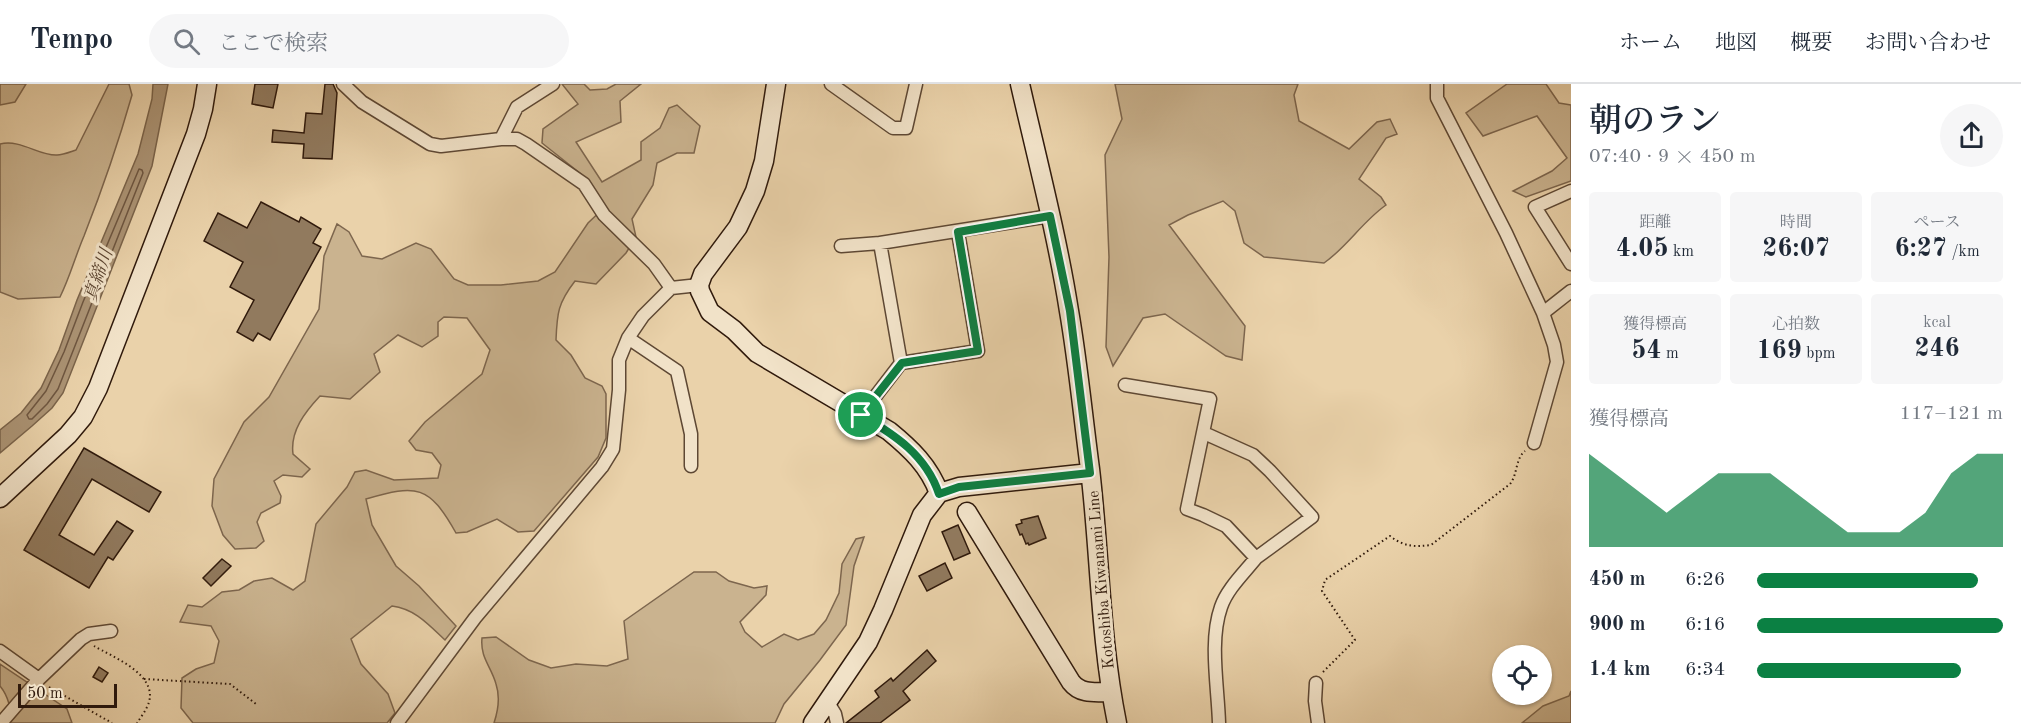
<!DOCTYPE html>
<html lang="ja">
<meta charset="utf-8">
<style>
body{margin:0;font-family:"Old Standard TT","Noto Serif JP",serif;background:#f6f6f7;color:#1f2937;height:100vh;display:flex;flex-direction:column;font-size:22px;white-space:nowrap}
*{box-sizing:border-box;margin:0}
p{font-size:20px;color:#747a83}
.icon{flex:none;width:33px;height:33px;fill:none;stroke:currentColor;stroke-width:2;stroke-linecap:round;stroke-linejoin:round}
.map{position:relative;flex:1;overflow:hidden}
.panel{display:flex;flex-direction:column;background:#fff;width:450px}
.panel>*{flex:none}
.tools{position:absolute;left:1492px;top:561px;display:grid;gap:12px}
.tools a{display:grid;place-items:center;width:60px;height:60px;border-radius:50%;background:#fff;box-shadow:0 2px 4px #0004;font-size:30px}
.scale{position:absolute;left:18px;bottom:15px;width:99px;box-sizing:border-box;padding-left:6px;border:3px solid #301a0c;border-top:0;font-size:16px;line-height:21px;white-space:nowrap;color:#301a0c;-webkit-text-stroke:4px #f1e2c8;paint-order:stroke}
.pin{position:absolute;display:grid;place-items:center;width:51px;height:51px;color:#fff;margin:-26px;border:3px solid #fff;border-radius:50%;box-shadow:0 2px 6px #0007}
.round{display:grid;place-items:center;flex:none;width:63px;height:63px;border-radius:32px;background:#f6f6f7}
.headline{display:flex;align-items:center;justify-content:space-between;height:102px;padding:0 18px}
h1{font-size:33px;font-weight:600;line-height:45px}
.stats{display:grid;grid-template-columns:repeat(3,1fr);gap:9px;height:102px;padding:6px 18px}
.stats div{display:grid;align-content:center;border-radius:6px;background:#f6f6f7;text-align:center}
.stats b{font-size:26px;font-weight:600}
.stats small{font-size:16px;font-weight:400}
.stats p{font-size:16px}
.chart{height:168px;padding:12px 18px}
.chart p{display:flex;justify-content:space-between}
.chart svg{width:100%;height:108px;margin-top:6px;fill:#0b8043;opacity:.7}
ul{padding:0 18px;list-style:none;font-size:20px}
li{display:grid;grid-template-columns:96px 72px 1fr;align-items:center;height:45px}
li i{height:15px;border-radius:8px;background:#0b8043}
header{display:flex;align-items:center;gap:36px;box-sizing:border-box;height:84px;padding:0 30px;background:#fff;border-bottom:2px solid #e0e1e3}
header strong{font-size:28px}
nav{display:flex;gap:33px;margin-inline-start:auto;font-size:21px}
.search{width:420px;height:54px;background:#f6f6f7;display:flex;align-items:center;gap:15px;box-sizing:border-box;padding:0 21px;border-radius:33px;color:#747a83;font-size:22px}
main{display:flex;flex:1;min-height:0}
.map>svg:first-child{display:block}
.green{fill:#cab38f;stroke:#7d664e;stroke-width:1.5}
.water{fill:#ab9374;stroke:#7a634a;stroke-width:1.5}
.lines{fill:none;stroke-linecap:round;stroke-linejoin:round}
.shore{stroke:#6e5640;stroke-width:1.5}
.building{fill:#917a5e;stroke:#301a0c;stroke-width:1.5}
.street-casing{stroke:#5e4834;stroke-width:15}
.secondary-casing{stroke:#301a0c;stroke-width:21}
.path{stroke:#301a0c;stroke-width:2;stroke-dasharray:1.5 3;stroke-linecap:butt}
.street{stroke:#f1e2c8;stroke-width:12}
.secondary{stroke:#f1e2c8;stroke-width:18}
.route-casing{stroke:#fff;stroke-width:12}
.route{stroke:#0b8043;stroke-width:8}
.labels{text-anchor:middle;stroke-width:6;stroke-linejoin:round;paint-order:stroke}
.street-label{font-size:16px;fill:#301a0c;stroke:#f1e2c8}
.water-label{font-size:18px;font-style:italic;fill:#5b4430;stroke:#f1e2c8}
</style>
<header>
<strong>Tempo</strong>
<div class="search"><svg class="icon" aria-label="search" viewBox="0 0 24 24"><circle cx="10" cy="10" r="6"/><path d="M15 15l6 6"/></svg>ここで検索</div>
<nav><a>ホーム</a><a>地図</a><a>概要</a><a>お問い合わせ</a></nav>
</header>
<main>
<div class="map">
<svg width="1571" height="639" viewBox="0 0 1571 639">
<rect width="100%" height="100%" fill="#ead2aa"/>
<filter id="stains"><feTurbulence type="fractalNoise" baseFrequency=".00333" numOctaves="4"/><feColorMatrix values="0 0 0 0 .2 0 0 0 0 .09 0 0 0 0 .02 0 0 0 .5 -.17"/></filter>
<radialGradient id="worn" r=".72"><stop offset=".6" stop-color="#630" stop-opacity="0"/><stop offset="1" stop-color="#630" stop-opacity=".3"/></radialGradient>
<!-- green -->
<path class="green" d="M0 0H26L15 18 0 21Z
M109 0H129L132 11C118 60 102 106 84 152 75 173 70 193 60 213L18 215 0 208V60C21 55 39 72 57 71 63 71 70 68 76 66Z
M562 0H584L590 6 607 5 616 0H641L620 17 621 38 576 58 602 98 641 76V58L660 44 669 24 677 21 700 42 694 69H677L657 79 653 101 632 135 636 153 626 169 596 200 575 197C558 219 557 229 556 256L571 271 585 294 602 302 606 310V354L598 373 534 447 518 448 497 435 467 448 456 449C429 401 417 400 366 415L372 441 396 482 419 502 456 542 445 556C428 540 415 525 392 522L351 555 361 580 388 610 395 629 387 639H193L181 624 182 594 196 585 214 579 219 557 211 542 180 538 188 521 202 523 222 508 239 506 254 497 272 494 293 506 305 497 316 440 347 403 355 388 366 386 394 396 438 394 441 381 432 369 416 366 409 357 425 338 482 290 490 266 467 234 444 233 438 238V252L422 263 398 251 374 270 380 288 350 315 320 312C305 328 290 347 293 370L310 385 302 393 283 391 274 397 281 412 280 419 261 429 257 438 264 457 256 464 235 465 223 451 212 422 214 395 244 338 269 313 319 225 324 172 337 140 349 148 362 172 382 175 416 159 431 165 454 195 468 201H501L538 197 555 188 588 139 605 123 581 90 542 59 543 45 578 20Z
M1115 0H1298L1294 11 1299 37 1349 65 1377 38 1390 35 1397 50 1386 54 1359 95 1381 113 1386 121C1362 138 1347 163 1324 179L1264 173 1244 159 1235 127 1223 117 1188 131 1169 141 1245 242 1242 276 1226 272 1165 230 1143 234 1113 282 1106 263 1109 173 1105 71 1122 35Z
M1507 0H1546L1559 19 1571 21V97L1526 113 1513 107 1552 87 1567 74 1537 32 1483 52 1466 29Z
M864 453 854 482 846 541 820 576 784 620 775 639H494C498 627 500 612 496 600 491 582 480 574 482 554L496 553 529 576 551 584 576 580 607 582 628 575 624 537 694 488H716L729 497 754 504 767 502 766 511 740 538 745 548 762 563 784 550 798 556 814 550 826 536 839 509 842 480 856 455Z
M0 580 67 625 72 639H9C14 629 7 610 0 602Z
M1571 607V639H1522L1543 622 1569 612Z"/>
<!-- water -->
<path class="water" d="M153 0H168L152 82 63 309 52 324 32 342 0 369V346L21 329 41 304 59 266 77 216 138 70 152 15Z"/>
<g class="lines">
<!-- shore -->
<path class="shore" d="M139 85 142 86 143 89 58 305 47 320 32 335H29L27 331 46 307 64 268 83 218Z"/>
</g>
<!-- building -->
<path class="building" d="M255 0H278L273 24 252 20Z
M325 0H333L337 9 332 75 303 74 304 60 272 58 273 46 304 49 306 29 322 30Z
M261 118 299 138 301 133 321 145 313 159 321 163 270 256 258 249 253 257 237 248 254 216 230 203 243 178 204 157 218 129 247 144Z
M84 364 161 408 149 428 92 395 59 451 94 471 117 437 133 447 113 476 108 473 89 504 24 466Z
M1038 432 1046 454 1029 461 1028 459 1026 460 1022 450 1020 451 1016 441 1022 439 1021 436Z
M958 441 970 469 954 476 942 448Z
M222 475 231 482 211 502 203 494Z
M945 479 952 494 927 507 919 492Z
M927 566 936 577 903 607 910 616 880 639H846L879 613 875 607 891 594 893 597Z
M99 583 108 589 102 598 93 593Z"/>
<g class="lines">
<!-- street casing -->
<g class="street-casing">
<path id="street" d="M343 0 362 18 430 60 441 62 501 55H517L526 60 584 100 604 131 654 180 671 204
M831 0 893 44H906L916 0
M1437 0V14L1506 149 1543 229 1554 261 1557 278 1534 359
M501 55 517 23 553 0
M1571 107 1535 123 1571 180
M880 159 901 279
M841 162 880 159 1050 132
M1543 229 1571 207
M628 254 677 287 691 350V382
M1125 301 1210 315 1187 425 1203 431 1226 442 1256 474 1312 433 1270 387 1253 371 1204 349
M861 331 901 279 978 267 958 148
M0 567 39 595
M1316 599 1315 617 1318 639
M827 617 835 630 837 639
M1 639 39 595 81 555 89 550 111 547
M397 639 475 534 602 383 613 365 619 306V276L628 254 643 232 671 204 699 201
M1219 639C1218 603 1209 557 1221 523 1227 505 1244 489 1256 474"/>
</g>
<!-- secondary casing -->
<g class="secondary-casing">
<path id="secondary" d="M776 0 764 77 755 107 738 143 703 190 699 201 700 207 710 228 734 246 757 269 889 347C911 365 929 382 939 409
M1020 0C1037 75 1057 151 1069 227 1078 279 1083 333 1090 385 1100 470 1100 555 1117 639
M0 414 68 351 83 333 98 304 196 50 203 25 207 0
M967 428 1071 598C1081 611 1096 608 1111 608
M813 639 868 558 883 526 922 431 939 409 959 403 1090 389"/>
</g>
<!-- path -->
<path class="path" d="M94 562C113 573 157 590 149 618 147 625 141 633 137 639
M1323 588 1355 556 1322 507 1325 496 1390 452C1404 463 1415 463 1431 461L1510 400C1518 390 1515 375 1525 367
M144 595 230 600 256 620
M49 603 112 639"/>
<!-- street -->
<use href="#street" class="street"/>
<!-- secondary -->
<use href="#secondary" class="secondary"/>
</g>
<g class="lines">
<!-- route casing -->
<g class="route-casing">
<path id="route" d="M1050 132 1070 227 1090 389 959 403 939 410C926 371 895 351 861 331L902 279 978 267 958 148Z"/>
</g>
<!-- route -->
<use href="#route" class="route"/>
</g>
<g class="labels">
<!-- street labels -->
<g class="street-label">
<text transform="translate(1100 496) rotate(-95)" y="6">Kotoshiba Kiwanami Line</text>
</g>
<!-- water labels -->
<g class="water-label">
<text transform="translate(98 191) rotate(-71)" y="6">真締川</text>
</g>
</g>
<rect width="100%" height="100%" filter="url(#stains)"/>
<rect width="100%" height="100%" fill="url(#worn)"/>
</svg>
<div class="tools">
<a><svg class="icon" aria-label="locate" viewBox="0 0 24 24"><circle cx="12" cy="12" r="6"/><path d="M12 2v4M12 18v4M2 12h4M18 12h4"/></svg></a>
</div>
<div class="scale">50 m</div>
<div class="pin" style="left:861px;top:331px;background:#1e9e55"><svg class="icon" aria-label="arrive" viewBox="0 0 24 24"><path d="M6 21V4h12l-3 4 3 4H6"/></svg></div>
</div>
<section class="panel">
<div class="headline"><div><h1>朝のラン</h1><p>07:40 · 9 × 450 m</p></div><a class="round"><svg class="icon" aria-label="share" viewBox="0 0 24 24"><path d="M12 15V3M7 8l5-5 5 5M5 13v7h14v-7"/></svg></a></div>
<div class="stats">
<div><p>距離</p><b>4.05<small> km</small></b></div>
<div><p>時間</p><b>26:07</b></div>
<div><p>ペース</p><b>6:27<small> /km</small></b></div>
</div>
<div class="stats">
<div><p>獲得標高</p><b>54<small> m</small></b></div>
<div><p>心拍数</p><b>169<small> bpm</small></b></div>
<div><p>kcal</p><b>246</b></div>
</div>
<div class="chart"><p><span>獲得標高</span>117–121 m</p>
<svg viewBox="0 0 160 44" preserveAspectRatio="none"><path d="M0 44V6L10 14L20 22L30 30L40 22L50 14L60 14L70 14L80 22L90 30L100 38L110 38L120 38L130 30L140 14L150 6L160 6V44z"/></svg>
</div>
<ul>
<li><b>450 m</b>6:26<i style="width:90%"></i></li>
<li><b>900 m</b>6:16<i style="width:100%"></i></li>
<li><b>1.4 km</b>6:34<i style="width:83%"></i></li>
</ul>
</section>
</main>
